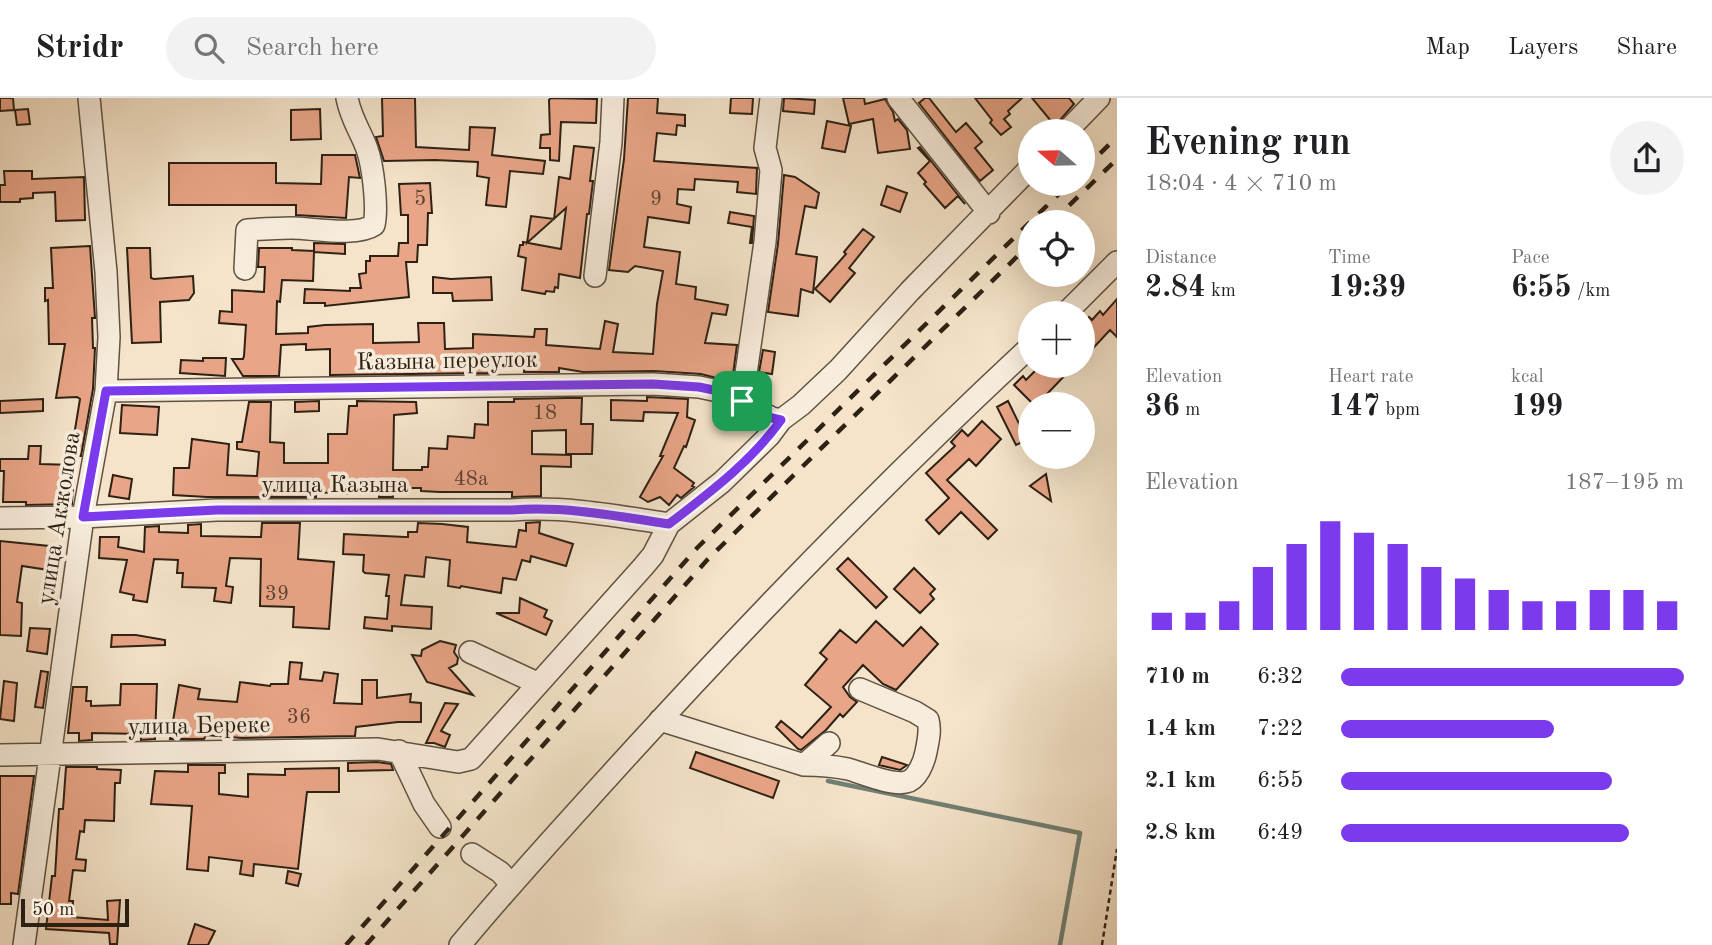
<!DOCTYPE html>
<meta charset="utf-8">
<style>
body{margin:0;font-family:"Old Standard TT",serif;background:#f2f2f2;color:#202124;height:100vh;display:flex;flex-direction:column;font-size:26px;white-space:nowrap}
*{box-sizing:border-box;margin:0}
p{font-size:23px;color:#757577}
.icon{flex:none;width:38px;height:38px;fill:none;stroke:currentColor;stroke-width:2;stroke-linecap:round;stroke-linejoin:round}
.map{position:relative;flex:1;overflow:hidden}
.sheet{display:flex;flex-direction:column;background:#fff;width:595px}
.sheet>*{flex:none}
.needle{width:46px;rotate:290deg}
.buttons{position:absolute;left:1018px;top:21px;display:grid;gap:14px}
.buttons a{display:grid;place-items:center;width:77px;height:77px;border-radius:50%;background:#fff;box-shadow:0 7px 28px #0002;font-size:35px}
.scale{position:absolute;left:21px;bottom:18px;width:108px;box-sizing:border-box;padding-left:7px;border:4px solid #2d2114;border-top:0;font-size:19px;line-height:24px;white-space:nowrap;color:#2d2114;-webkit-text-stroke:5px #f8eddd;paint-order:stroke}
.pin{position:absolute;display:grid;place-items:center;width:60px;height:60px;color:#fff;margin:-30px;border-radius:14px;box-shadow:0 4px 10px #0006}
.round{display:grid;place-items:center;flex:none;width:74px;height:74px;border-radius:37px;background:#f2f2f2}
.head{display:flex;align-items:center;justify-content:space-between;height:119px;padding:0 28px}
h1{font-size:38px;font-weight:700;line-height:52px}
.figures{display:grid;grid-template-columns:repeat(3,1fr);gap:10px;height:119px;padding:7px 28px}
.figures div{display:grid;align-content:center}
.figures b{font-size:30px;font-weight:700}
.figures small{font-size:19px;font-weight:400}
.figures p{font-size:19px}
.chart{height:196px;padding:14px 28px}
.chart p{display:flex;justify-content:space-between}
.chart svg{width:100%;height:126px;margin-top:7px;stroke:#7c3aed;stroke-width:6}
ul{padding:0 28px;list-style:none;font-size:23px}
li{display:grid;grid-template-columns:112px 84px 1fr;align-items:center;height:52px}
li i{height:18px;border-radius:9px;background:#7c3aed}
header{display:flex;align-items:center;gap:42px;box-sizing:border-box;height:98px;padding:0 35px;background:#fff;border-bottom:2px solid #e0e0e0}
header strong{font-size:33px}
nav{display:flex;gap:38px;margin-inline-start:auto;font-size:24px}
.search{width:490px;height:63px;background:#f2f2f2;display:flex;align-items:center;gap:18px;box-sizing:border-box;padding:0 24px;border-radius:38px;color:#757577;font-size:26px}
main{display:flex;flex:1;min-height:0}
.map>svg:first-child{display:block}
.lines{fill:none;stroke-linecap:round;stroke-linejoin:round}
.stream{stroke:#708074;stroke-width:4.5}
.building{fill:#e9a587;stroke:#2d2114;stroke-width:2}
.minor-casing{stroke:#5f5242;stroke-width:24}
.path{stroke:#2d2114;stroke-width:2.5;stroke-dasharray:5 3.5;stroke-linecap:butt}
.minor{stroke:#f8eddd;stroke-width:21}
.rail{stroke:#2d2114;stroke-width:4.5;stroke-dasharray:12 12;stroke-linecap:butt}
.route-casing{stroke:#fff;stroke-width:14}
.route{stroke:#7c3aed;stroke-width:9}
.labels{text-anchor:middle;stroke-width:7;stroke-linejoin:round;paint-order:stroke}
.number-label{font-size:21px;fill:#5c4231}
.street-label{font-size:24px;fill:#2d2114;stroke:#f8eddd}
</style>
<header>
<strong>Stridr</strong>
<div class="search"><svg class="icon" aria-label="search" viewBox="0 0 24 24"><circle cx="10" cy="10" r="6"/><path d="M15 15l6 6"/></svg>Search here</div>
<nav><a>Map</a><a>Layers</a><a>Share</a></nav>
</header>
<main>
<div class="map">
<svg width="1117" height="847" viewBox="0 0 1117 847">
<rect width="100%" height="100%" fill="#f5e4ca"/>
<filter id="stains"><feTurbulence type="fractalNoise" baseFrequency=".00286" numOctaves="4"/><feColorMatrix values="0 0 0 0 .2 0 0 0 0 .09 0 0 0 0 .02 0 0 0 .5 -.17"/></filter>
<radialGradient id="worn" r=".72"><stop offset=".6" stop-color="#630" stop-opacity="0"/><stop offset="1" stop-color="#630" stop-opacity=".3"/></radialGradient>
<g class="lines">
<!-- stream -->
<path class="stream" d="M828 683 1080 735 1060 847"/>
</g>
<!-- building -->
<path class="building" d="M0 0H13L14 12 0 13Z
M382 0H415L416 49 469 52 470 29 495 30 492 57 545 63 543 76 510 73 506 109 486 107 489 80 477 78 478 64 435 62 384 63 376 39 383 38Z
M551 0 597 1 596 25 561 24 559 63 550 62V50H540L541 37 550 36 549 2Z
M628 0H658L657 15 685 17V28L677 27 676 37 657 35 654 63 757 70 756 96 737 94 738 84 695 81 694 92 678 91 677 106 691 109 689 125 648 119 644 149 680 154 676 186 696 189 695 201 728 207 726 217 712 215 705 245 737 247 732 284 701 276 654 273 583 274 559 270V274H524L525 261 489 259V275L330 277V251L306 252V246L281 247 279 278H243L232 261H243L244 258 246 227 219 225 220 213 232 214V192L264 194 265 169H258L259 150H292V152L314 153V145L345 146V156L314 154 313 183 282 182 280 204 277 203 276 236 308 235V229L325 227 373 226V245L419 244 418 225H444L445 251 473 250V236L534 239 535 231H547L546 247 600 251 605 223 618 226 613 254 653 256 657 206 663 173 635 168 628 174 609 172 624 61Z
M731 0H753L752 16 730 15Z
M784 0 815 2 814 16 783 13Z
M843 0H864L865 6 885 1 893 14 895 23 898 21 907 32 910 51 878 55 873 21 849 26Z
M925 0H929L956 34 966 25 982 44 975 50 993 72 980 83 919 5Z
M975 0H1022L1008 13 1010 16 1004 21 1011 29 1001 37 990 25 992 22Z
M1032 0H1069L1074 6 1055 28Z
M28 11 30 26 17 27 15 12Z
M320 11 321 41 291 42V12Z
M827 23 851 28 845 54 822 50Z
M574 48 594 50 590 83H593L589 116H587L580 180 559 176 558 190 555 189 554 194 546 193 545 196 522 192 526 160 518 158 520 147H523V144L561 151 566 110 527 145 531 118 554 121 559 79 570 81Z
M920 49 965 106 958 98 945 110 924 86 926 84 918 75 930 63 918 50Z
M322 57H355L360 80 349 79 346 120 296 117V107H169V65H276V85L321 86Z
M4 73H32V81L84 79 85 122 56 123 55 94 33 95V100L20 101V104H0V87H5Z
M784 77 795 79 819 95 816 110 805 108 796 156 817 159 813 195 801 191 798 218 768 214 778 146Z
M430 85 432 115H428L427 147H418L417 164H406L409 199 325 208V205H304L305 191 350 193V190H361L359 176 366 175V163H370V158H398L399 145H408V117H401L399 86Z
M887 88 907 95 900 114 881 107Z
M730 114 754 118 752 145H750L752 129 728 125Z
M863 131 874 139 849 170 855 175 830 204 815 191 846 156 844 154Z
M90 148 95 220H92L93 250H95L93 291 81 358 71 356 80 301 77 299 56 300 65 246H49L48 202 45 203V190H53L51 150Z
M127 150H150L151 180 154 181 193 178 194 195 189 202 160 204 161 244 132 245Z
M433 179 451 181 491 179 492 202 453 203 452 195H433Z
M1117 201V239L1110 232 1083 261V226L1089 219 1092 222 1100 213 1103 217Z
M763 252 775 254 772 276 759 274Z
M203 260H226L225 278 180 275 181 262 203 263Z
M1040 268H1074L1044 299 1050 306H1033L1014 287 1023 278 1026 282Z
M647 299 688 301 687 319 695 322 686 349 684 348 674 370 694 385 692 388 694 389 681 400 677 397 669 407 660 399 648 404 640 399 663 358H660L678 315 644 314 643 323 611 322V302L647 303Z
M566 300H582L581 326H593L592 356H566V332L532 333V356L571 357V369L541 368V398L512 399V394H440L421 393V390H393V399H379V392L347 391V396L316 394V399H207L173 397 174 370H189L192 341 229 346 227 377 257 378 259 354 237 351V344H242L249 304H271L270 344 284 345V365H328V336H347L349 308H357V303L416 304 417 315 394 317 393 372H422V369H428L429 350 447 351 448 338 474 340 475 326 488 327V304H514V301Z
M43 301V313L0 315V303Z
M319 303V313L295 314V304Z
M1008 303 1027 342 1016 347 997 309Z
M122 307 159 309 157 337 120 335Z
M982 323 1001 341 976 368 969 361 947 382 997 432 988 441 961 414 939 436 926 422 949 400 926 375 955 348 951 344 962 332 968 338Z
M29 348H41L40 366 74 367 72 406 26 407V404H3L4 373H0V361H28Z
M1046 376 1051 403 1030 388Z
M113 377 132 381 129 401 109 398Z
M540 424 539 435 573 446 566 468 531 458 530 464 522 462 516 482 503 480 501 495 461 488 460 490 448 488 450 462 426 459 424 479 405 477 401 507 432 509 431 531 392 528V533L364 530 365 519 387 521 389 498H386L389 477 365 475 363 473 364 457 343 456 344 436 405 439H408V434H417L418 425 442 426 468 429 467 444 516 449 519 432 526 433V425Z
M262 425H300L298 461 334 464 329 531 293 529 294 509 260 508 261 461 230 460 226 488 233 489 231 505 214 503 216 490 182 489 183 475H177L178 462 154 461 147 504 133 502 134 497 120 494 127 462 99 460 100 439H119L118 449 144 454 145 429 159 428V434L188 435V427L201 426V438L261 439Z
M0 443 59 449 55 473 22 468 17 504 22 505 21 538 0 537Z
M848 460 887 499 876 510 837 471Z
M914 470 935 491 930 496 934 501 920 515 894 491Z
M520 500 547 512 544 519 552 523 546 537 496 515H519Z
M876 523 903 548 921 529 938 546 896 592 883 586 863 567 843 589 850 599 857 604 843 619 840 616 826 632 801 652 798 651 776 629 781 623 802 640 831 609 805 587 827 561 820 555 840 532 856 545Z
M30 530 50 531 47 556 27 553Z
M112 537H136L165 542V547L111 549Z
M440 543 456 547 454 554 458 560 457 566 449 570 473 597 427 584 412 557 421 558 422 552Z
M290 564 302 565 300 581 322 583 324 574 338 576 334 605 362 606V582H377V600L411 596 410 604 421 605V624H398L356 629 355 638 242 640 206 637 204 641H170L179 587 200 591 198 601 237 604 240 584 270 588 271 586H288Z
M41 573 48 574 43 610 35 609Z
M4 583 17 585 14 623 0 621Z
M121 586H157L155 641 141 642V636L92 635V642L79 643V635H68L73 589H87L86 603H91V608L120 607Z
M445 605 458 606 441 633 450 637 445 649 434 645H426Z
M696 654 779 683 773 700 690 670Z
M882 659 907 667 900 672 879 667Z
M377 664 391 666 393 672 348 673V665Z
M188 667H225V675H219V696L248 699V676L285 677V671L339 670V694H307L298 771 254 766 253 778 240 776 242 763 209 759 208 773 187 771 192 708 151 706 155 673 188 674Z
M66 669H97V671L121 672 120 685H115L114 723 85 722 84 734 80 733 76 761 86 762 85 773 73 772 69 803H73L72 819 108 822 107 803 120 802 117 846H110L109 835 46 831 52 778H55L59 711H63Z
M0 678H34L18 796 11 795V806H0Z
M288 773 301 776 298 788 286 785Z
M195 826 215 833 208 847H188Z"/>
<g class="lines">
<!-- minor casing -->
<g class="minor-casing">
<path id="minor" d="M898 0 989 115
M1067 33 1099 0
M245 171 247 132C262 131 277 130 291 130 313 130 356 139 374 127 378 109 373 68 367 51 360 32 351 21 347 0
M595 178 611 44 613 0
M1066 215 1117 164
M106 293 653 286 699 289 723 294 772 320 781 322
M742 303 765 144 771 72 765 50 771 0
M0 420 83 419 217 412H512C565 408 617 418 669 426
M470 554 537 585
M660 622 804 667C819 667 833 668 848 671 862 675 892 688 906 684 917 682 924 664 926 654 928 643 931 633 928 622L915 614 860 591
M399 653 424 706 440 729
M0 657 378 651 458 664 471 661 643 469 653 457 669 426 722 384 769 338 781 322 801 307 838 272 910 193 1031 69
M804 667 829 645
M472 756 500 774 511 786
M24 847 83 419 106 293 109 239 106 174 89 0
M460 847C512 784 567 725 622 664 753 520 888 381 1031 248"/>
</g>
<!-- path -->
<path class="path" d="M1102 847 1117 751"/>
<!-- minor -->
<use href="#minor" class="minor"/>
<!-- rail -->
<path class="rail" d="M1083 72 1117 39
M1052 124 1117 61
M346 847 697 450 1069 86
M366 847 708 461 1031 145"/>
</g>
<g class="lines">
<!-- route casing -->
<g class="route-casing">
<path id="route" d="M653 286 699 289 723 294 772 320 781 322C751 364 709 395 669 426 617 418 565 408 512 412H217L83 419 106 293Z"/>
</g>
<!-- route -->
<use href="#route" class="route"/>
</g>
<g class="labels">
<!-- number labels -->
<g class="number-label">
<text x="420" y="107">5</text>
<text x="656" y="107">9</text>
<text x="545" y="321">18</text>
<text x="471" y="387">48а</text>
<text x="277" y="502">39</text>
<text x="299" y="625">36</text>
</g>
<!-- street labels -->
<g class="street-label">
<text transform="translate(447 262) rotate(-1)" y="8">Казына переулок</text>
<text x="335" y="394">улица Казына</text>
<text transform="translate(58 420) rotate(-81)" y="8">улица Акжолова</text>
<text transform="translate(199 627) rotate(-1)" y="8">улица Береке</text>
</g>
</g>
<rect width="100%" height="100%" filter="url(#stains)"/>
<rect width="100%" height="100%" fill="url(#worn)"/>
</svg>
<div class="buttons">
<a><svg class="needle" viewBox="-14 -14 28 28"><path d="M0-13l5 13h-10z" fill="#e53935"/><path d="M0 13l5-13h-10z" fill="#757577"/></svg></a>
<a><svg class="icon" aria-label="locate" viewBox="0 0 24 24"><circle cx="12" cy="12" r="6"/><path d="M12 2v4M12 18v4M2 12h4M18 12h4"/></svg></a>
<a>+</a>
<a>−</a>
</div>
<div class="scale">50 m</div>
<div class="pin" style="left:742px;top:303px;background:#1e9e55"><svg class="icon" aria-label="arrive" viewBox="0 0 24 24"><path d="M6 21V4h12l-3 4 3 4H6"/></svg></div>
</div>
<section class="sheet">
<div class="head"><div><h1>Evening run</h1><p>18:04 · 4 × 710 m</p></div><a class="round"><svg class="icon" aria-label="share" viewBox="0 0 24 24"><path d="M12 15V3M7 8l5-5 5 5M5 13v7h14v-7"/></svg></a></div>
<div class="figures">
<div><p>Distance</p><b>2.84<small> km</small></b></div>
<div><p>Time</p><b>19:39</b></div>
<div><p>Pace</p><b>6:55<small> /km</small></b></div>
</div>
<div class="figures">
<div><p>Elevation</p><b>36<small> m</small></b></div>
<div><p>Heart rate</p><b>147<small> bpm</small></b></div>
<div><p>kcal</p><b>199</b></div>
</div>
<div class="chart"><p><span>Elevation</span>187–195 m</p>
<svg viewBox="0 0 160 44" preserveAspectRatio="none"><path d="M5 44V38M15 44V38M25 44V34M35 44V22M45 44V14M55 44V6M65 44V10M75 44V14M85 44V22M95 44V26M105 44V30M115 44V34M125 44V34M135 44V30M145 44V30M155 44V34"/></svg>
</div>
<ul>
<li><b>710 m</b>6:32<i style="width:100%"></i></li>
<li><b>1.4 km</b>7:22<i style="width:62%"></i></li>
<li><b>2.1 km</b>6:55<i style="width:79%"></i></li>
<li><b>2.8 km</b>6:49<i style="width:84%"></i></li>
</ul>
</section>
</main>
